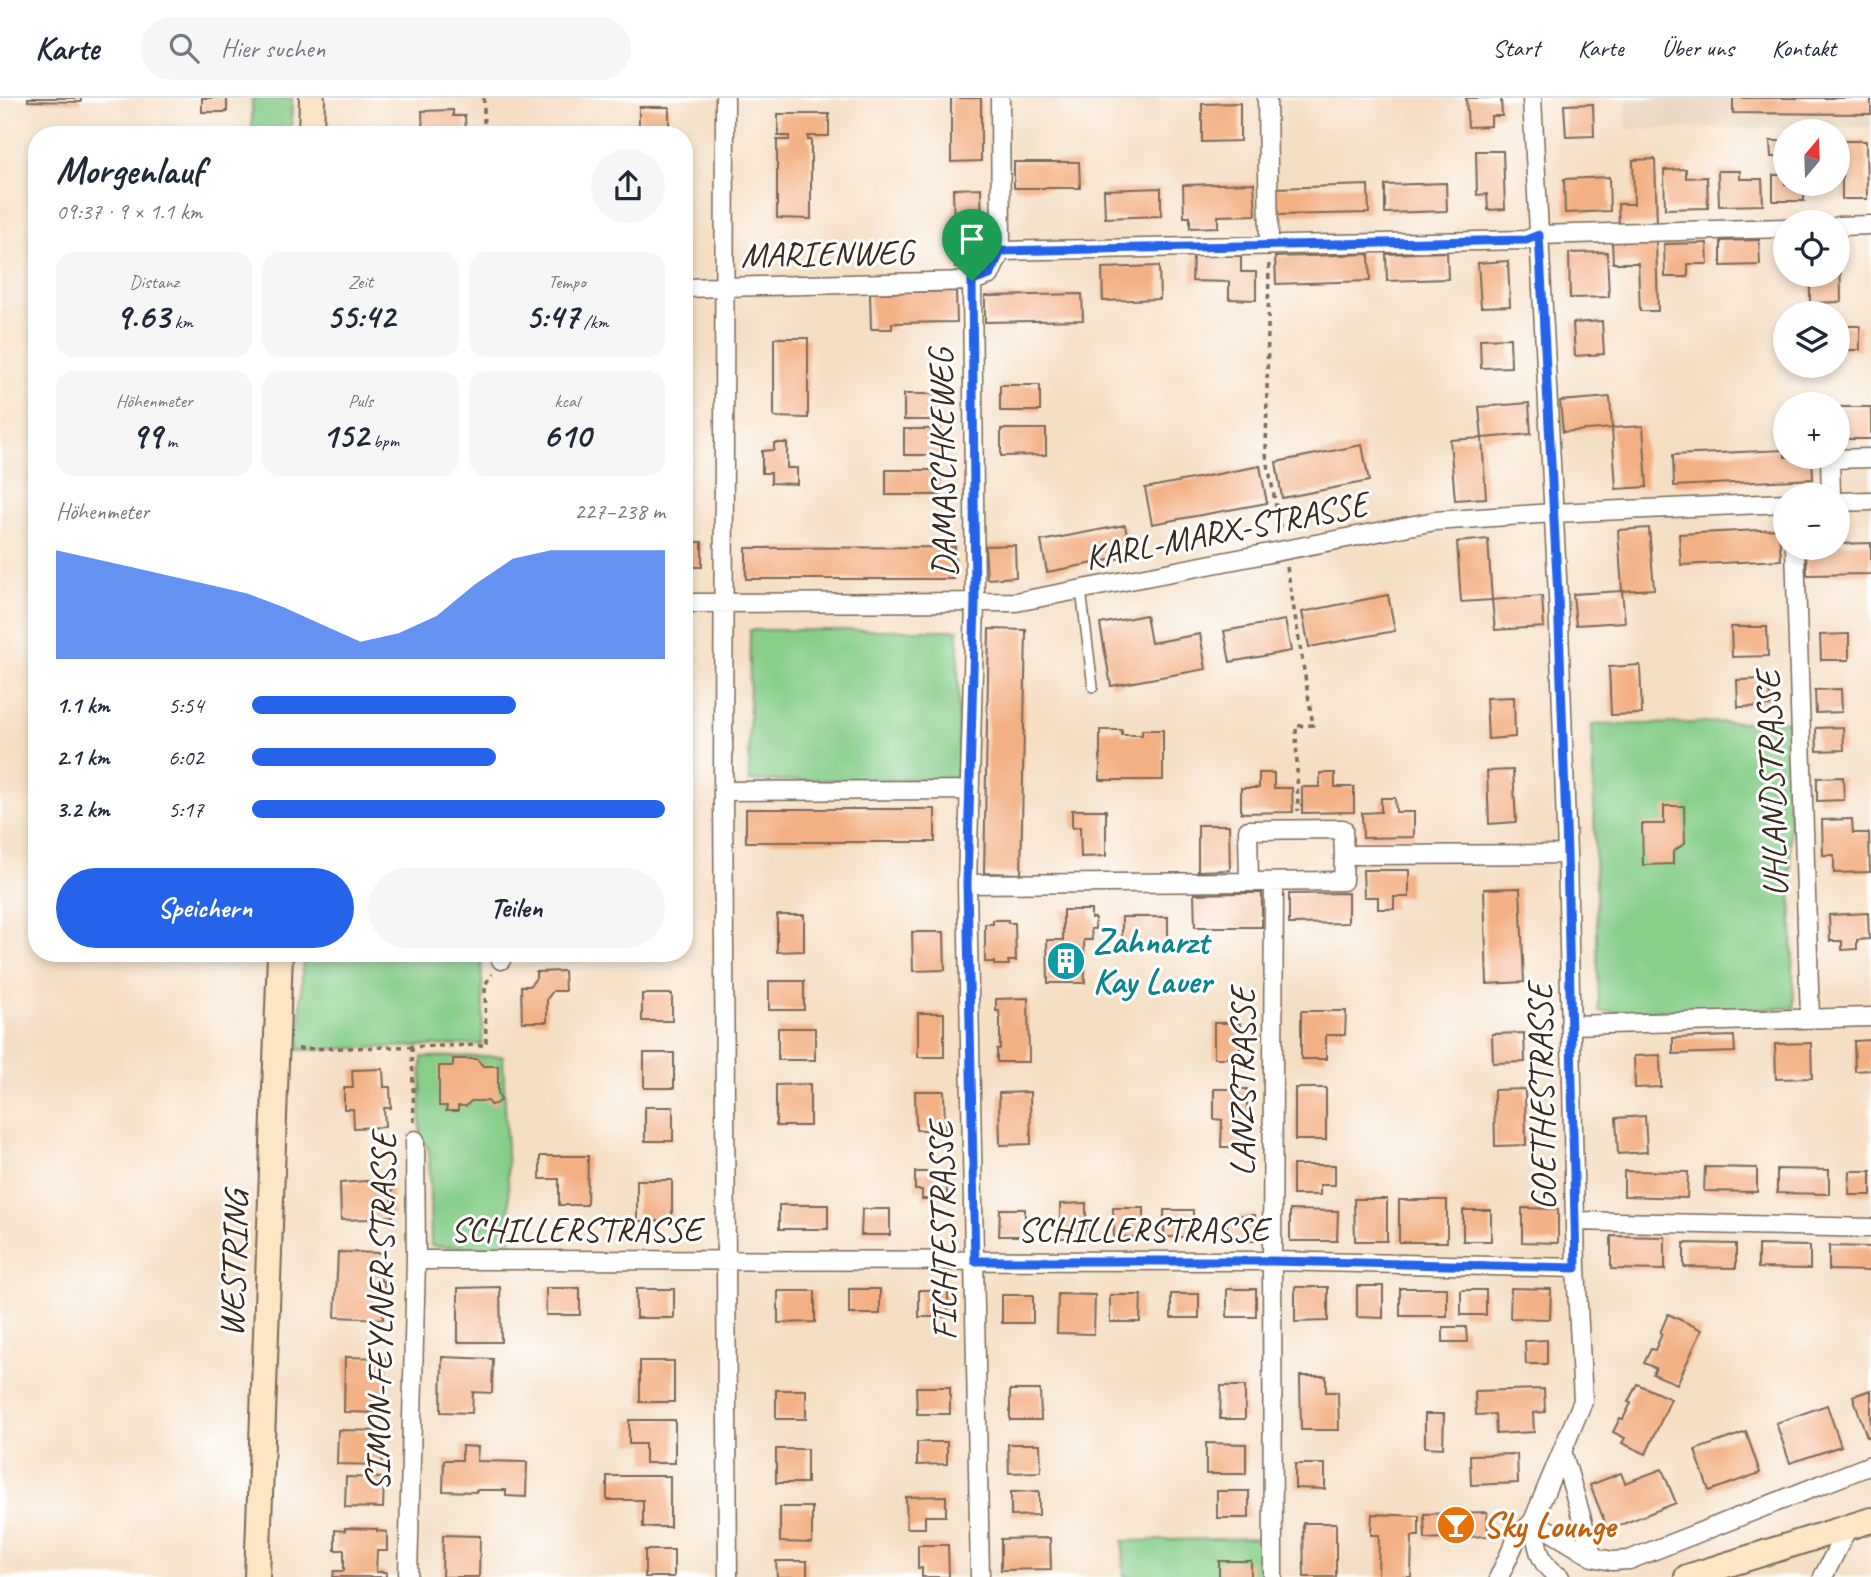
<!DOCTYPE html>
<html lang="de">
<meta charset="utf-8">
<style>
body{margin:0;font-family:Caveat,sans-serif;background:#f6f6f7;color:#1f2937;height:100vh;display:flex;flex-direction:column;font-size:26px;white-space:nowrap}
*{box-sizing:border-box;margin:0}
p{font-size:23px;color:#747a83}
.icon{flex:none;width:38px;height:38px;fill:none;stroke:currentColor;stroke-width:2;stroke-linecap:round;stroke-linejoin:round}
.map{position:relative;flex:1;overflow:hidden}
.side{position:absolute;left:28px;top:28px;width:665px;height:836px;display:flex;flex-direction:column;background:#fff;border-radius:28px;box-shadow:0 4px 10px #0003}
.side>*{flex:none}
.needle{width:46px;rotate:19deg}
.buttons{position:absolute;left:1773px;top:21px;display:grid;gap:14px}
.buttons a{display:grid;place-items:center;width:77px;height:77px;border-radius:50%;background:#fff;box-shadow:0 4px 10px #0003;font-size:35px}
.pin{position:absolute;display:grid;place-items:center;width:60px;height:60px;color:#fff;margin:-72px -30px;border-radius:50% 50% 50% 0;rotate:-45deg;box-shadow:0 0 7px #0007}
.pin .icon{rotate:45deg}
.round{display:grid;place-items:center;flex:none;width:74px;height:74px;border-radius:37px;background:#f6f6f7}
.summary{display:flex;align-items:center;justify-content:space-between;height:119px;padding:0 28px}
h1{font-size:38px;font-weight:600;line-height:52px}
.stats{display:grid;grid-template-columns:repeat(3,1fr);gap:10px;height:119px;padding:7px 28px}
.stats div{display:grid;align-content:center;border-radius:18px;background:#f6f6f7;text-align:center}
.stats b{font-size:35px;font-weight:600}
.stats small{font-size:19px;font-weight:400}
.stats p{font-size:19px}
.chart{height:196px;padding:14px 28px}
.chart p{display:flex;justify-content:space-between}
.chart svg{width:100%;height:126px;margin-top:7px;fill:#2563eb;opacity:.7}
.primary-button{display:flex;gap:14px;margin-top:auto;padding:14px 28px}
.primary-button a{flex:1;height:80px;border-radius:42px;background:#2563eb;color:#fff;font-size:28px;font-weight:600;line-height:80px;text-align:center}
.primary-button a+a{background:#f6f6f7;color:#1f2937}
ul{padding:0 28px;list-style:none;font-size:23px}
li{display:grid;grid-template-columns:112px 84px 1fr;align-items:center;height:52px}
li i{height:18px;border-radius:9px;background:#2563eb}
header{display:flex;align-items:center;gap:42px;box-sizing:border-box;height:98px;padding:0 35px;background:#fff;border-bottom:2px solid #e0e1e3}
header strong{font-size:33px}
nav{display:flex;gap:38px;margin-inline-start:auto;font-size:24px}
.search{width:490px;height:63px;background:#f6f6f7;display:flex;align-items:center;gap:18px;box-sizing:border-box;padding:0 24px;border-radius:38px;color:#747a83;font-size:26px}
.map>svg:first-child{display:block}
.built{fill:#e6d0b5}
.green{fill:#87ce89;stroke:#617c54;stroke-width:2}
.building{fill:#f3b084}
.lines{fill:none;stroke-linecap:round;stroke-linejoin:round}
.lane-casing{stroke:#7c6958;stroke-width:12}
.street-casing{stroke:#7c6958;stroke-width:21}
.secondary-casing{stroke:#7c6958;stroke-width:28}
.path{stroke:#7c6958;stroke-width:3.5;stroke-dasharray:5 5;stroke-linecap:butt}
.lane{stroke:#fff;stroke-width:9}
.street{stroke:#fff;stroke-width:18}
.secondary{stroke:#fce6c4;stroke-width:24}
.route-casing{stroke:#fff;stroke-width:14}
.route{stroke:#2563eb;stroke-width:9}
.labels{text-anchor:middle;stroke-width:6;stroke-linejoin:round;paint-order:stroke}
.street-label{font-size:35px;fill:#3b2a1e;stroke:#fff}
.culture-label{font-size:35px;font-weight:bold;fill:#0d838f;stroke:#fff;text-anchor:start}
.food-label{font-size:35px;font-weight:bold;fill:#c56008;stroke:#fff;text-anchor:start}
</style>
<header>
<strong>Karte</strong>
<div class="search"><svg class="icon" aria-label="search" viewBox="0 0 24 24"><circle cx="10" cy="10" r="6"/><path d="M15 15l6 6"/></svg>Hier suchen</div>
<nav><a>Start</a><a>Karte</a><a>Über uns</a><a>Kontakt</a></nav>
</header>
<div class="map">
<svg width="1871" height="1479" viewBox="0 0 1871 1479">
<rect width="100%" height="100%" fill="#fff"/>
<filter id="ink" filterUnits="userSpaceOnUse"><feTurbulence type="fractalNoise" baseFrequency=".0143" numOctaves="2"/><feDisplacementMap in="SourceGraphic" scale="14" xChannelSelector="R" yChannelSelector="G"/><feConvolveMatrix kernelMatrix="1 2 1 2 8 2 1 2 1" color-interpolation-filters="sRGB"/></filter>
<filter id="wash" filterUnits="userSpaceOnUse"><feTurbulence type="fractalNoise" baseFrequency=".00686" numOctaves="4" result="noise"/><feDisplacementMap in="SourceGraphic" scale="28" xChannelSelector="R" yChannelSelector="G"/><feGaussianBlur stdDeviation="1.57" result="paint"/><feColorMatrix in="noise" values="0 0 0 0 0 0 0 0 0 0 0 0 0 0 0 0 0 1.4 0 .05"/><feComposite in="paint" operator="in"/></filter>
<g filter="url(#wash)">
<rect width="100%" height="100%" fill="#f5dfc4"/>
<!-- built -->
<path class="built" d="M1626 0H1871V29L1627 31Z"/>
<!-- green -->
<path class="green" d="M252 0H292L291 37H252Z
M750 532H958L959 681 749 683Z
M1787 623 1794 910 1599 914 1592 627Z
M303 856H481L483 908 482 946 299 952Z
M503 958 511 1151 431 1148 429 1051 420 1040 422 959Z
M1264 1440V1479H1124L1123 1443Z"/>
<g id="blocks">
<!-- building -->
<path class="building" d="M28 0H81V4L28 3Z
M202 0H227V14H202Z
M951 0H981V63L951 64Z
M1466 0H1501L1502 18H1491V28L1468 29Z
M1733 0H1871V16L1733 15Z
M1240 5V43L1202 44V6Z
M1593 6 1594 38 1566 39 1564 7Z
M639 9H669V37H639Z
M453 12V18H465L466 37H423L422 13Z
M778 16H829V38H808V42H811V121L777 120V42H789V38H778Z
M1770 43H1785V86H1804V103H1773V77H1781V59H1771Z
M1842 43H1866L1867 101H1842Z
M1476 53H1503L1505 111 1488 112 1487 96 1477 97Z
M1655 61 1657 125 1619 127 1618 106H1634L1633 62Z
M1014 64H1079L1080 90H1014Z
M1686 71V80L1707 79 1708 110 1665 111 1664 72Z
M1718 73H1740V81H1762L1763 107 1719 108Z
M1609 79 1610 113 1565 115 1564 81Z
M1254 85 1256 117 1218 118V129L1190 130V119H1184L1183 87Z
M1446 85 1447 113 1385 115V87Z
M1368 87 1369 115 1275 117V90Z
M981 90 983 169 955 170 953 91Z
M1161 90V118L1105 120 1104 92Z
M1656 142 1658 213H1640L1638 165H1613L1612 144Z
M1759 142 1760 167 1721 168V143Z
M1838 142H1840L1841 204 1810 205V177H1838Z
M1707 145 1708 166H1688V179H1665L1664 146Z
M1447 154 1448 181 1387 183 1386 156Z
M1607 154 1609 199 1570 200 1569 155Z
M1369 156 1370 183 1276 186 1275 159Z
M1193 157 1241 158V174H1256V202L1229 201V184L1192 183Z
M1508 163 1510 208 1481 209 1478 165Z
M1159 168 1160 201 1103 203 1102 170Z
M956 193 957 224 892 225V231H871L870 195Z
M1082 196 1083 222 985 224V198Z
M1602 223 1604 256 1575 258 1573 225Z
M1838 228H1860V252H1838Z
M774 240H808V320L774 319Z
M1510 240 1511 269 1481 270 1480 241Z
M1000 287H1040V313H1000Z
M904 296H940V322H904Z
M1610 299 1612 330 1643 328 1647 389 1616 391 1612 330 1563 334 1560 303Z
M1529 305 1531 336 1482 340 1479 309Z
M1838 309H1871V341H1838Z
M904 331H940V357H904Z
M1001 331H1046V357L1001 358Z
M1482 340 1486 400 1455 402 1450 342Z
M774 345H787V370H797V386L771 385V375H762V353L774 352Z
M1362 347 1369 383 1282 400 1276 364Z
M1785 352V359H1812L1813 381 1674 388 1673 357Z
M1260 368 1267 405 1152 426 1145 390Z
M886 372H940V397H886Z
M1125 427 1131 458 1047 474 1041 443Z
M1649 430 1654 491 1622 493 1618 432Z
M1779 431 1781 462 1681 467 1679 436Z
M1488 441 1492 502 1542 498 1544 529 1495 532 1492 502 1461 504 1457 444Z
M684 444H702V469H684Z
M1871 445V476L1807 477 1806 450H1838V446Z
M1015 447 1016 479 987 481 985 448Z
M955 449 954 481H746V450Z
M1622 493 1625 524 1576 527 1573 496Z
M1388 497 1395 533 1309 549 1302 514Z
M1146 517 1151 545 1200 536 1206 571 1111 588 1100 526Z
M1285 522 1291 553 1230 564 1224 533Z
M1731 529H1767L1768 558 1732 559Z
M989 531 1026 532 1021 776 984 775Z
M1849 536V562H1821L1820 537Z
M1640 567 1642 616 1611 617 1609 569Z
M1769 581 1770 608 1738 609 1737 582Z
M1841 591 1842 614 1816 615 1815 592Z
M1514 599 1515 639 1488 641 1486 600Z
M1843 629 1844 652 1817 653 1816 630Z
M1100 632H1122V637H1142V632H1163V682H1100Z
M1513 672 1516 724 1489 726 1487 673Z
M1259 675H1274V690H1292L1293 714 1241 715V690H1259Z
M1320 675H1335V689H1354V714L1302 715V689H1320Z
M1843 679 1844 702 1817 703V680Z
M1381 700H1395L1396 714H1414V739L1363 740 1362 715 1381 714Z
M1664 708H1684L1685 745 1673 754V766L1643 767 1642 726H1664Z
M746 711H935V744H746Z
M1072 712H1106V758L1081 759 1080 729 1072 730Z
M1852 721 1853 735H1869L1870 774 1834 775V757H1823L1822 722Z
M1198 727H1229L1230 772 1198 773Z
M1363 772H1409V799H1394V811H1378V799H1364Z
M1520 790 1524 884 1487 886 1484 791Z
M1240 795H1262V829H1195L1194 796Z
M1348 795V825L1289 826V796Z
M1063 812H1091V820H1095V831H1091L1092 842H1084L1085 885H1048L1047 842H1063Z
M1868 815 1869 841 1857 842V851L1842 852V843H1830L1829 817Z
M777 817H804V853L777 854Z
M1122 819H1168V848H1122Z
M993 822H1008V825H1015L1016 863H1008L1009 867H994V864H985V826H993Z
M912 834H944L945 872 913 873Z
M564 873 565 893H553L547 901V924H522L521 888H530L536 880V874Z
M769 883H804V912H769Z
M642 896H672V923H642Z
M1028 900 1029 964H997V951H1000V922L999 913H996V901Z
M1301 913H1346L1345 937H1326V961H1301Z
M918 915H944V959H918Z
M1214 925H1240V960H1214Z
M778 930H815V962H778Z
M1524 935 1525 964 1493 965 1492 936Z
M1734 938 1735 954 1673 956V940Z
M1871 942V972L1855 973 1854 943Z
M1811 945 1812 980 1776 981 1775 946Z
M644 955H674V990H644Z
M1660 957 1661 989 1635 990 1634 958Z
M453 961H477L483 968H498V995L501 1002 495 1006 490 1007 488 1003H471L466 1008H458V1013H446L447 1008H439V968H453Z
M383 971 384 989H390L391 1010H384L385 1029 354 1030 353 1011H344V990H353L352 972Z
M810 986V1028H776V987Z
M1295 990H1326V1042H1295Z
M1214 991H1247V1049H1221L1222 1022 1214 1021Z
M1525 991 1526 1047 1495 1048 1494 992Z
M915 993H944L945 1032H916Z
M1030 994 1031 1046 1000 1047 999 995Z
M645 1009H673V1043H645Z
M1645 1018 1647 1054 1618 1056 1616 1020Z
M540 1058H588L587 1107H559V1081H540Z
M1293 1067H1335V1087H1320V1097H1293Z
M1705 1069 1757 1070V1094L1704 1093Z
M1777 1071 1829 1072V1096L1777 1095Z
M1624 1073 1688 1074 1687 1100 1624 1098Z
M1850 1073H1871V1097H1849Z
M915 1074H947V1101H922V1092H915Z
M392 1081 393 1118 370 1119V1121L341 1122 340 1085Z
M637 1082H672V1123H637Z
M1354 1101H1387V1143H1355Z
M1399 1102H1447V1144H1399Z
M1086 1105V1140H1060V1106Z
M779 1107H828V1131H779Z
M1113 1110H1144V1139H1114Z
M1522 1110 1558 1111V1145L1522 1144Z
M862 1111H890V1137H861Z
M1000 1111H1025V1138H999Z
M1164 1112H1193V1139H1164Z
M1290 1112 1338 1113 1337 1143H1290Z
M1463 1112H1491V1143H1463Z
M1255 1117V1143H1227V1118Z
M1611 1138 1665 1139V1172L1611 1171Z
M1684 1145 1736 1146V1170L1684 1169Z
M1758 1147 1810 1148V1171L1758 1170Z
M1829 1148 1871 1149V1173L1829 1172Z
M338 1154 382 1155 381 1183H384L383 1221 335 1219Z
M1357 1188H1383V1220L1357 1219Z
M500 1189 501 1244H458V1190Z
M1295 1189H1328V1223L1295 1224Z
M546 1190H580V1217H546Z
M1400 1190H1447V1218H1400Z
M1511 1190 1551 1191 1550 1221 1510 1220Z
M636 1191H674V1220H636Z
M849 1191H880V1216H849Z
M1227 1191H1256V1219H1227Z
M919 1192H948V1219H919Z
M1461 1192H1486V1217H1461Z
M778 1193H815V1224L778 1225Z
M1058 1196 1095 1197 1094 1236 1057 1235Z
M1171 1196H1199V1220H1171Z
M1002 1197H1033V1225H1002Z
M1110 1197H1141L1140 1224H1110Z
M1668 1216 1702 1232 1677 1286 1653 1276 1656 1270 1644 1265 1651 1251 1655 1252 1662 1236 1660 1235Z
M1443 1229H1466L1467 1244H1443Z
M1547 1242V1266H1526L1525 1243Z
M345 1259 385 1260 384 1315 344 1314Z
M442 1259 493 1261 492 1295 473 1294 472 1315 441 1314Z
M640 1263H674V1304H640Z
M1300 1278H1326V1294H1338L1339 1332H1301Z
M1637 1286 1671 1301 1646 1356 1622 1345 1625 1340 1613 1334 1620 1320 1623 1321 1631 1305 1628 1304Z
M1221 1288H1245V1321H1220Z
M916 1289H950V1316H917Z
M1544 1291 1545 1314 1533 1315 1534 1334 1496 1336 1495 1316 1476 1317 1475 1293Z
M776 1292H806V1321H776Z
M1010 1292H1040L1041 1322H1010Z
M1871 1292V1338L1867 1339 1853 1298Z
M1827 1307 1841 1348 1790 1365 1776 1325Z
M1425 1316H1444L1443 1350 1425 1349Z
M629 1322H675V1365H645V1346H629Z
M338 1332 383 1333 382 1367 337 1366Z
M1746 1334 1760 1375 1709 1393 1695 1352Z
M917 1344H947V1366L917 1367Z
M1206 1345 1246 1346V1376H1206Z
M1008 1346H1040L1041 1374 1009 1375Z
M462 1348 478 1349 477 1363 527 1364 526 1399 506 1398V1392H476V1394L443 1393 444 1362H462Z
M776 1351H807V1385H776Z
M1517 1356 1518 1385 1471 1387 1470 1357Z
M1295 1366H1325V1391L1295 1390Z
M1662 1371 1676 1405 1608 1432 1590 1387 1621 1375 1625 1385Z
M607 1378H670V1429H643V1402H607Z
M346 1379 384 1380 383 1410 345 1409Z
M1039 1393V1417L1011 1418V1394Z
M1217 1393H1249V1420H1217Z
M946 1398V1418H925V1430H907L906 1399Z
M780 1409H812V1445L780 1444Z
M1487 1414 1488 1438 1425 1441 1424 1416Z
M1372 1416 1419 1418V1438H1412L1411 1479H1378L1379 1437H1371Z
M1303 1425H1336V1479H1304Z
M345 1430 377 1431V1433L387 1434V1453H377L376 1474H386V1479H333L334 1473H344V1452H335V1432L345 1433Z
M443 1437 480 1438 479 1479H442Z
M1050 1440 1051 1471 1001 1472V1441Z
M918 1447H948L949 1479H922V1470H918Z
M645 1452H674V1479H645Z
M776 1463H807V1479H777Z
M1219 1463H1251V1479H1219Z"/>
</g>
</g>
<g filter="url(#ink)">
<use href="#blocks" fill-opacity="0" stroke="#7c6958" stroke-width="2"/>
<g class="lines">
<!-- lane casing -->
<g class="lane-casing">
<path id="lane" d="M1081 492 1093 589"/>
</g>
<!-- street casing -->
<g class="street-casing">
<path id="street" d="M725 0 723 693 728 1479
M1267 0 1269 147
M1838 128 1871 127
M1001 153 1526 142 1539 137 1785 130
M972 183 975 504 967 786 980 1479
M684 190 972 183 990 177 1001 153 1000 0
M1831 397 1830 361 1871 360
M1838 404 1871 403
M1795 450 1810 921
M684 505 1016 504 1435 423 1553 415 1785 405
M723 693 969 692
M1249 784 1343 783 1344 757
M967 786 1249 784 1248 732 1343 731 1344 757 1567 756
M499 856 501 862
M1570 927 1871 919
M1575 1123 1871 1130
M416 1162 1272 1163 1576 1170
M1562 1353 1593 1459 1612 1463 1629 1462 1871 1367
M1533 1423 1593 1459
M1533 1423C1537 1445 1538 1468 1560 1479
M408 1479 416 1162 415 1042
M1273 1479 1272 1163 1274 784
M1499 1479 1517 1440 1533 1423 1583 1303 1576 1170 1567 756 1558 498 1532 0
M1823 1479 1848 1429"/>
</g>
<!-- secondary casing -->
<g class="secondary-casing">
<path id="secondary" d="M311 37 312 0
M257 1479 280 856
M1687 1479 1871 1422"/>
</g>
<!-- path -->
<path class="path" d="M484 0V37
M1269 166 1266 356 1281 434
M1287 469 1313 627 1296 628 1298 713
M412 949 414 1026
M298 951 486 947 485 887 492 876"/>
<!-- lane -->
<use href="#lane" class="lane"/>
<!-- street -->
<use href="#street" class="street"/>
<!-- secondary -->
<use href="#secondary" class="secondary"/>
</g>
</g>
<g class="lines" filter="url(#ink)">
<!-- route casing -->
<g class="route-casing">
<path id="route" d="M1539 137 1558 498 1567 756 1576 1170 1272 1163H975L967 786 975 504 972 183 990 177 1001 153 1526 142Z"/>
</g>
<!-- route -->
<use href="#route" class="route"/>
</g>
<!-- icons -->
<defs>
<g id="building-disc" transform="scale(2.0125)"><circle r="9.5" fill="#0f9aa8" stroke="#fff"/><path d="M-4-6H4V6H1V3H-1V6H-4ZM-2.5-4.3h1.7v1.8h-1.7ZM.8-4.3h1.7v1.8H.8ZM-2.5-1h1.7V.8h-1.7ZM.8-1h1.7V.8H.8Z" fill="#fff"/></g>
<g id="bar-disc" transform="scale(2.0125)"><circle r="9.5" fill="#e8710a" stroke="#fff"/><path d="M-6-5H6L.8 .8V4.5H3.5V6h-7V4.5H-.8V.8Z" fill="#fff"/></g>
</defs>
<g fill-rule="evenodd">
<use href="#building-disc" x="1066" y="863"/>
<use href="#bar-disc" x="1456" y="1427"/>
</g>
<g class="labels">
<!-- street labels -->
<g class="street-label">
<text transform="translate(827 155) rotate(-1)" y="12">MARIENWEG</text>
<text transform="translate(942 365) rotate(-91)" y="12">DAMASCHKEWEG</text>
<text transform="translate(1226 432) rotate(-11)" y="12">KARL-MARX-STRASSE</text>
<text transform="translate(1771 686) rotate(-92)" y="12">UHLANDSTRASSE</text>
<text transform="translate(1242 984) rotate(-90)" y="12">LANZSTRASSE</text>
<text transform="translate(1541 999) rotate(-91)" y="12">GOETHESTRASSE</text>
<text x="576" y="1143">SCHILLERSTRASSE</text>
<text x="1143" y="1143">SCHILLERSTRASSE</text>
<text transform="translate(942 1133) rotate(-91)" y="12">FICHTESTRASSE</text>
<text transform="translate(233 1166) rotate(-88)" y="12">WESTRING</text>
<text transform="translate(380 1214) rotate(-89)" y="12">SIMON-FEYLNER-STRASSE</text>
</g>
<!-- culture labels -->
<g class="culture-label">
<text x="1093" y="855">Zahnarzt<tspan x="1093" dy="40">Kay Lauer</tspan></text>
</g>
<!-- food labels -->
<g class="food-label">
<text x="1483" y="1439">Sky Lounge</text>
</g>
</g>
</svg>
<div class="buttons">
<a><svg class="needle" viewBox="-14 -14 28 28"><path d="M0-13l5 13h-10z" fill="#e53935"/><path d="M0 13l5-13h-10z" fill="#747a83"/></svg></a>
<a><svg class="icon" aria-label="locate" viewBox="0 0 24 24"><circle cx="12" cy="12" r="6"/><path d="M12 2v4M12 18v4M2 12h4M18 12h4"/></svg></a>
<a><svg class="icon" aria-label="layers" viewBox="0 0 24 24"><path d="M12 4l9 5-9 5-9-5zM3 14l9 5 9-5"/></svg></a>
<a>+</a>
<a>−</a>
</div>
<div class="pin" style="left:972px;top:183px;background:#1e9e55"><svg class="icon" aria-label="arrive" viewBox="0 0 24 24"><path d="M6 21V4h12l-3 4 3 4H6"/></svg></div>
<section class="side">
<div class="summary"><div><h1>Morgenlauf</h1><p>09:37 · 9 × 1.1 km</p></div><a class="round"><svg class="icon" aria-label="share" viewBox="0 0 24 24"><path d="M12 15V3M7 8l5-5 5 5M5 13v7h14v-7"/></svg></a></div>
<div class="stats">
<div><p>Distanz</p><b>9.63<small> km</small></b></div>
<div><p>Zeit</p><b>55:42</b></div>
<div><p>Tempo</p><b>5:47<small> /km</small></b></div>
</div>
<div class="stats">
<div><p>Höhenmeter</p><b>99<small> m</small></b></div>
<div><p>Puls</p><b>152<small> bpm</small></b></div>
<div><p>kcal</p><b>610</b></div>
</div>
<div class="chart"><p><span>Höhenmeter</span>227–238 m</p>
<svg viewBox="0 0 160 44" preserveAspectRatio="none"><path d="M0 44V6L10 9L20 12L30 15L40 18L50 21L60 26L70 32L80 38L90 35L100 29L110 18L120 9L130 6L140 6L150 6L160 6V44z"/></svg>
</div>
<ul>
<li><b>1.1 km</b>5:54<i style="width:64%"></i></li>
<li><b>2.1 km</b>6:02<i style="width:59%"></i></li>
<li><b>3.2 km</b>5:17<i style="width:100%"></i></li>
</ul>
<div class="primary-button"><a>Speichern</a><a>Teilen</a></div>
</section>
</div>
